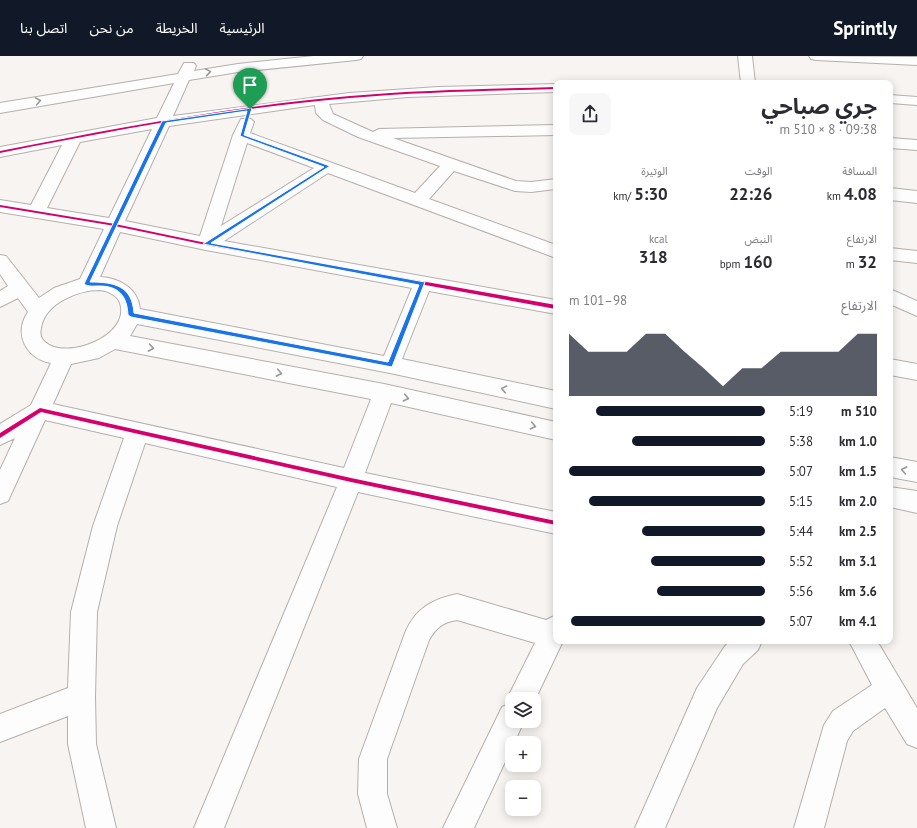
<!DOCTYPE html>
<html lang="ar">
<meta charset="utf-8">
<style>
body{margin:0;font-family:"PT Sans","Noto Sans Arabic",sans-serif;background:#f7f7f7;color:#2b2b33;direction:rtl;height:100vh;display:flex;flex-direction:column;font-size:15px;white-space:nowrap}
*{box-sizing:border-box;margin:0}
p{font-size:13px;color:#7c7c81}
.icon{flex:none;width:22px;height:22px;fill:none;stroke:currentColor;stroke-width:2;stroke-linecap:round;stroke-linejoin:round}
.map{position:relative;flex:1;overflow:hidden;direction:ltr}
.sheet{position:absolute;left:553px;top:24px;width:340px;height:564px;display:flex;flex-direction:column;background:#fff;border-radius:8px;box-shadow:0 2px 10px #0003;direction:rtl}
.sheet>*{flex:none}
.fabs{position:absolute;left:505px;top:636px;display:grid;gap:8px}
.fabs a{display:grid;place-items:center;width:36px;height:36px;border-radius:8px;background:#fff;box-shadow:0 2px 10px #0003;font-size:20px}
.pin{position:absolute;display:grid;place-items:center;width:34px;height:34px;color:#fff;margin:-41px -17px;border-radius:50% 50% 50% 0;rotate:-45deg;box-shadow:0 0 4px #0007}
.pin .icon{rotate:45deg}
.round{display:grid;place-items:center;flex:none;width:42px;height:42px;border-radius:8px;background:#f7f7f7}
.overview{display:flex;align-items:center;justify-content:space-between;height:68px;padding:0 16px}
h1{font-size:22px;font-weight:700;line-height:30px}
.figures{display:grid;grid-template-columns:repeat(3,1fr);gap:6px;height:68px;padding:4px 16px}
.figures div{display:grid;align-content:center}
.figures b{font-size:17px;font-weight:700}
.figures small{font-size:11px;font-weight:400}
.figures p{font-size:11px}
.chart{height:112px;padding:8px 16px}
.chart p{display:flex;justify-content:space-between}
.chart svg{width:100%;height:72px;margin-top:4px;fill:#111827;opacity:.7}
ul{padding:0 16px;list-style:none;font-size:13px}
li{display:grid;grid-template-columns:64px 48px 1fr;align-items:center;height:30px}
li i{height:10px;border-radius:5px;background:#111827}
header{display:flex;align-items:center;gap:24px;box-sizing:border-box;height:56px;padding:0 20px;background:#111827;color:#fff}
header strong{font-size:19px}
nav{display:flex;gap:22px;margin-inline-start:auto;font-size:14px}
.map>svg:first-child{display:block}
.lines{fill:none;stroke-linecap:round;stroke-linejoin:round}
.minor-casing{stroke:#b3b0ae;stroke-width:2}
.minor{fill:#fefdfd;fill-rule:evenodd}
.cycleway-casing{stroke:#fff;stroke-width:3}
.cycleway{fill:#d6006c;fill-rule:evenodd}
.oneway{stroke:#9a9897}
.route{fill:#1a73e8;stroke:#fff;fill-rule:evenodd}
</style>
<header>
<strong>Sprintly</strong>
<nav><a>الرئيسية</a><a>الخريطة</a><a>من نحن</a><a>اتصل بنا</a></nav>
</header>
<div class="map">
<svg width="917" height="772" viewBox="0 0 917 772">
<rect width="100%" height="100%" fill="#f7f4f1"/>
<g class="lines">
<!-- minor casing -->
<g class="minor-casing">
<path id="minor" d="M314 0H363L361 3 356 4 238 16 189 24 173 60 349 37 438 31 556 28V36L408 41 329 48 333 58 373 76 379 73 556 69V79L393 82 516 125 531 126 556 123V133L531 136 515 135 454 115 429 143 556 189V202L328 117 224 185 556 244V258L429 235 402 303 556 335V353L390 317 137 268 130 280 384 328 556 366V384L391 347 365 417 556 456V478L358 436 224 772H194L337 431 145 387 117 470 97 556 95 641 96 688 116 772H86L68 688V660L0 686V658L68 632 71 556 93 470 124 382 45 364 8 445 0 448V414L15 382 0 389V368L31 349 51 307C26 303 13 277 28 256L18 242 0 251V235L8 230 0 218V199L6 200 39 242 54 232 80 223 104 173 0 156V144L31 149 62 89 0 101V91L157 62 174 27 0 57V47L178 18 184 7H194L196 10 194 15 238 8ZM315 49 316 57 323 64 358 81 440 110 415 137 250 77 254 66 251 63H241L233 79 200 180 125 165 169 70ZM152 73 109 162 47 152 80 86ZM247 87 314 112 221 170ZM120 176 206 194 412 232 384 300 140 253C138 232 119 222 100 221ZM100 234C108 235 117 239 120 247 131 280 66 305 45 286 40 282 40 277 41 272 45 247 78 234 100 234ZM115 293 371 343 344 412 53 348 71 308 99 302Z
M738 0H752L755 27H741Z
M809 0 917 1V9L816 4 811 3Z
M890 39 917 41V49L890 47Z
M890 82 917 84V94L890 92Z
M890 132 917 135V147L890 144Z
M890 192 917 195V207L890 204Z
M890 233 917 245V260L890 248Z
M890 303 917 308V324L890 319Z
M890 401 917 406V426L890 421Z
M890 431 917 435V457L890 451Z
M457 538 546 564 556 559V585H563L534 646V643H512V665H524L514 687H512V691L474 772H443L502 651 509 648 507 643 535 587 457 564C443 566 436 572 429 584L387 703V738L397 772H367L358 738 359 703 405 577C415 553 432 543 457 538Z
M730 585H762L758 594 743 608 717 652 665 772H635L697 632 725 590Z
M849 585H877L917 652V692L907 688 885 652 853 675 847 685 824 772H794L824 669 833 655 872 629Z"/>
</g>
<!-- minor -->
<use href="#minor" class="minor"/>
<!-- cycleway casing -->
<g class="cycleway-casing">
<path id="cycleway" d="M556 31V33C487 35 419 36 350 42 232 52 116 74 0 97V95C116 72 233 50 350 40 419 34 487 33 556 31Z
M0 149 115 168 206 187 556 249V253L206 189 115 170 0 151Z
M40 352 351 422 556 465V469L351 426 41 356 0 382V377Z"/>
</g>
<!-- cycleway -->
<use href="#cycleway" class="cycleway"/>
</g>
<!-- one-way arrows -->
<defs><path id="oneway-chevron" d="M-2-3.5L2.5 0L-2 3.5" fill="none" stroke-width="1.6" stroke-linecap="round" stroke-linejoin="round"/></defs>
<g class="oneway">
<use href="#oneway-chevron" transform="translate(208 16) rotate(-9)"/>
<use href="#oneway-chevron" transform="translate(38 45) rotate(-10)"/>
<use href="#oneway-chevron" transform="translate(151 292) rotate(11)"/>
<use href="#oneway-chevron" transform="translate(279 317) rotate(11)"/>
<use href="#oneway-chevron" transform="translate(504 333) rotate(-168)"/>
<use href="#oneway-chevron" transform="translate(406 342) rotate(12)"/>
<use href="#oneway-chevron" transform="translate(533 370) rotate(12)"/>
<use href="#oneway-chevron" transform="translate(904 414) rotate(-169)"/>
</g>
<!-- route -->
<path class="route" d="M252 52 244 79 330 110 211 187 425 226 392 311 131 261 128 259C127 240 119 230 99 230 94 230 88 231 84 228L162 65ZM247 55 240 80 324 111 203 188 419 229 388 306 134 257C132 230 115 226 90 226L166 67Z"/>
</svg>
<div class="fabs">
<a><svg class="icon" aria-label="layers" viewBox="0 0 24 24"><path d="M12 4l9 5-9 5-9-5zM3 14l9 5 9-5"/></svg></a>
<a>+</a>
<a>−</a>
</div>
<div class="pin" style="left:250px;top:53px;background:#1e9e55"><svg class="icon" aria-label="arrive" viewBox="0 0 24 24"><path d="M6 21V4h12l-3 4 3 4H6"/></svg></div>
<section class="sheet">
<div class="overview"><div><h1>جري صباحي</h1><p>09:38 · 8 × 510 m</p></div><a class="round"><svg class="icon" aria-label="share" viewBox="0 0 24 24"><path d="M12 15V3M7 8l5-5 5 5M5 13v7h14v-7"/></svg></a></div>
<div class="figures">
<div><p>المسافة</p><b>4.08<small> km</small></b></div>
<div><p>الوقت</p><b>22:26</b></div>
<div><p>الوتيرة</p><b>5:30<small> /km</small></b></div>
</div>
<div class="figures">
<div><p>الارتفاع</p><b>32<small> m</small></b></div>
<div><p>النبض</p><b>160<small> bpm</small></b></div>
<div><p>kcal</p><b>318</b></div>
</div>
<div class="chart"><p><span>الارتفاع</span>98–101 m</p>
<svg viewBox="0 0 160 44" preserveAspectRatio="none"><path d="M0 44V6L10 17L20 17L30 17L40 6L50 6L60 17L70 27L80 38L90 27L100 27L110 17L120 17L130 17L140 17L150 6L160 6V44z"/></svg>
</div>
<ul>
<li><b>510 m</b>5:19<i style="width:86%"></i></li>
<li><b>1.0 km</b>5:38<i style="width:68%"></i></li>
<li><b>1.5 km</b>5:07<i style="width:100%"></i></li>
<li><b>2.0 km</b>5:15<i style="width:90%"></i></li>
<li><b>2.5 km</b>5:44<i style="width:63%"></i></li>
<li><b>3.1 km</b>5:52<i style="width:58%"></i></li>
<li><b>3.6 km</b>5:56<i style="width:55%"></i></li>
<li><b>4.1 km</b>5:07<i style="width:99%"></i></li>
</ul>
</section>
</div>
